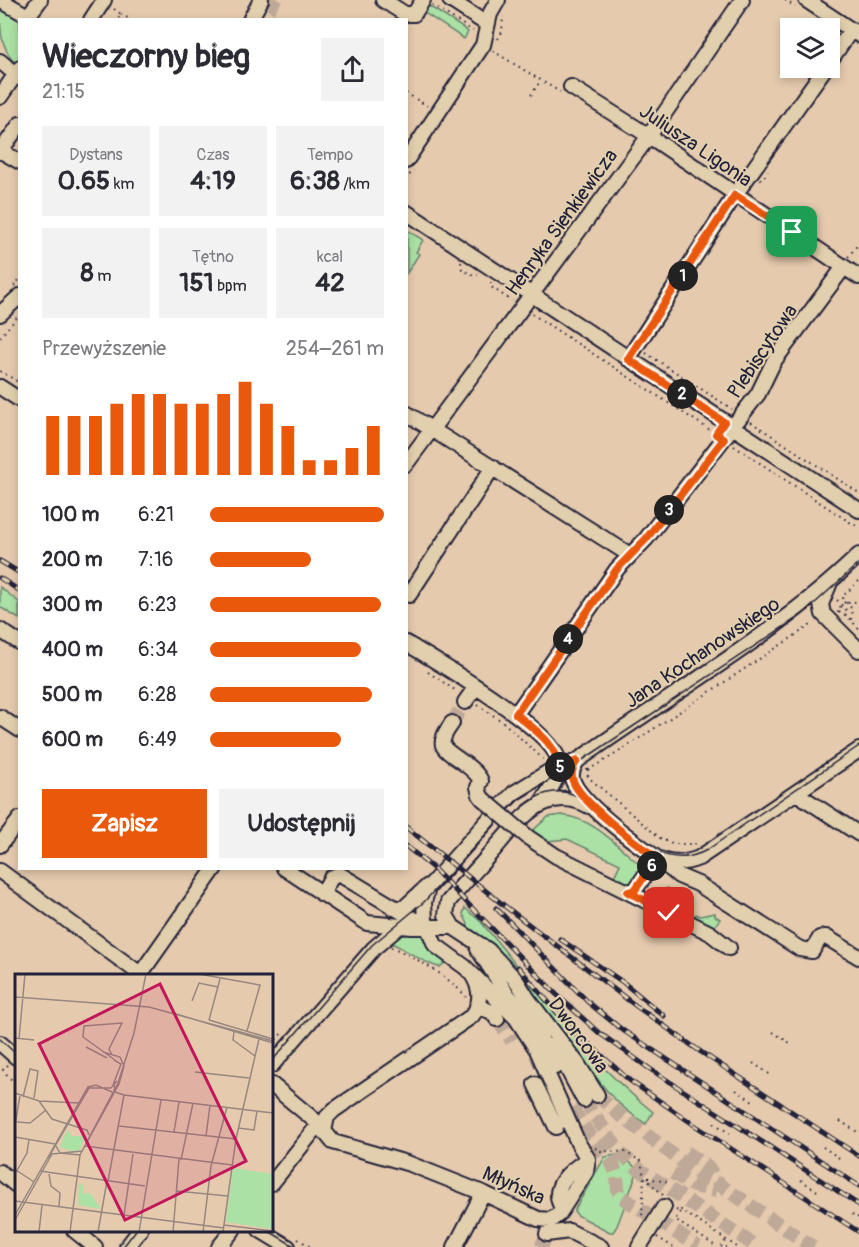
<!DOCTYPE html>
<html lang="pl">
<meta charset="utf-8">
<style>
body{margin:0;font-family:Pangolin,sans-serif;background:#f2f2f3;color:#2b2b33;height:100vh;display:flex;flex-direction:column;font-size:22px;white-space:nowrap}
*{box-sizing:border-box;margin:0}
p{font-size:20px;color:#7c7c81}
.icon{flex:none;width:33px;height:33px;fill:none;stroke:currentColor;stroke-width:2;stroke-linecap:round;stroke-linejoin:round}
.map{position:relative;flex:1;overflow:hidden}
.drawer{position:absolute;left:18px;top:18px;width:390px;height:852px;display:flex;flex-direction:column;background:#fff;border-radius:0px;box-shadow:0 3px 9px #0003}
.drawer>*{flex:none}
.tools{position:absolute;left:780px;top:18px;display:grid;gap:12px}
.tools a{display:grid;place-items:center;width:60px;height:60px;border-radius:0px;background:#fff;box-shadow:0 3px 9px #0003;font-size:30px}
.pin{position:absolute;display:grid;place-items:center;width:51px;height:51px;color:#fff;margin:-26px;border-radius:12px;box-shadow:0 3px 9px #0006}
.km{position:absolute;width:30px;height:30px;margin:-15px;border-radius:50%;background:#222;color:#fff;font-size:16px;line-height:30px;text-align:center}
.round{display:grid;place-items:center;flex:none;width:63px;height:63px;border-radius:0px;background:#f2f2f3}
.headline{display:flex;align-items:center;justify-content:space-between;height:102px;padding:0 24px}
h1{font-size:33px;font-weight:700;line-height:45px}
.stats{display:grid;grid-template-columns:repeat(3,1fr);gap:9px;height:102px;padding:6px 24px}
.stats div{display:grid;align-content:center;border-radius:0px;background:#f2f2f3;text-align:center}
.stats b{font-size:26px;font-weight:700}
.stats small{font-size:16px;font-weight:400}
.stats p{font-size:16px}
.chart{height:168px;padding:12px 24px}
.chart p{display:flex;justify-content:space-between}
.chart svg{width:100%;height:108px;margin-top:6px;stroke:#ea580c;stroke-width:6}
.cta{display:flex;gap:12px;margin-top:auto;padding:12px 24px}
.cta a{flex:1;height:69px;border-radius:0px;background:#ea580c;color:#fff;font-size:24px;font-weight:700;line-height:69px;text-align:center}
.cta a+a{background:#f2f2f3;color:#2b2b33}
ul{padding:0 24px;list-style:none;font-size:20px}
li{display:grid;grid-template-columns:96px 72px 1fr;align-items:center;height:45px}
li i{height:15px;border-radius:8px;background:#ea580c}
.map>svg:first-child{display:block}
.green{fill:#abe1a4;stroke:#668270;stroke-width:1.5}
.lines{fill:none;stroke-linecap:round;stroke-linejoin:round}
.minor-tunnel{stroke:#bea897;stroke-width:14;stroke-dasharray:14 7;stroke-linecap:butt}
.minor-casing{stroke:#22223b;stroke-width:18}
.path{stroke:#22223b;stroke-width:2;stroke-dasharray:1.5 4.5;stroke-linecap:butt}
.minor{stroke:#e2cfad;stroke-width:14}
.tram{stroke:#22223b;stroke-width:1.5}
.rail-casing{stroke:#22223b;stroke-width:5}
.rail{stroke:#e2cfad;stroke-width:3;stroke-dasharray:9;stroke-linecap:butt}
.minor-bridge-casing{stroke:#22223b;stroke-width:18;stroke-linecap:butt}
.minor-bridge{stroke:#e2cfad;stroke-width:14}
.route-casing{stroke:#fff;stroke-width:12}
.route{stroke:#ea580c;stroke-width:8}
.labels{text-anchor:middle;stroke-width:4.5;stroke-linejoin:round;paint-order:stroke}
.street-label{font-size:20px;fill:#22223b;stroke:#e2cfad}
.inset-road{fill:none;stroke:#978780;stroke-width:1.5}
.view{fill:#c2185b;fill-opacity:0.15;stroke:#c2185b;stroke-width:3}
.inset-edge{fill:none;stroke:#22223b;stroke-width:3}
</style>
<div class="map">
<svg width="859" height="1247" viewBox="0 0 859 1247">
<rect width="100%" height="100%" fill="#e5caae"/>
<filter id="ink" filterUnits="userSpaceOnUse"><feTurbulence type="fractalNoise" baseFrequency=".0167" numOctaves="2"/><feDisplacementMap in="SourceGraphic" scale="12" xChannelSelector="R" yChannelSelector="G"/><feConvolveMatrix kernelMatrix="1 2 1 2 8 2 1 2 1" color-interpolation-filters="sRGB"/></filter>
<g filter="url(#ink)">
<!-- green -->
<path class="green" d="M0 5 22 19 20 20V62L15 64C0 44 0 32 0 5Z
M429 6 466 30 468 32 464 39 423 12Z
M407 230 423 240 416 252 419 254 407 273Z
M0 587 19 602V619L0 607Z
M561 815C595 818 620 849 645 869L635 883 626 886 613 879 620 864 567 839 547 841 545 844 529 834 548 817Z
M667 888 675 895 670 904 693 919 696 914 700 916 715 913V916L720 919 711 931 639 895 643 890 659 898Z
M465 908 481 922C538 990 582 1056 653 1112L646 1124C612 1103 600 1082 577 1051 543 1008 511 961 467 928L468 924 463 914Z
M402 931 419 932 431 950 447 961 440 967C427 966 403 947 387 941Z
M616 1155C625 1159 635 1163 637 1173L617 1226 613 1232H610L577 1215 574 1211 605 1157Z"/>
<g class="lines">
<!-- minor-tunnel -->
<path class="minor-tunnel" d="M266 0 278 8
M452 723 465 702
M497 1019 512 1041
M597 1095 620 1115 704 1178 720 1185 813 1247
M584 1100 621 1154 639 1169 757 1247
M572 1108 589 1134 613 1165 617 1176 618 1191 622 1197 698 1247
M686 1152 708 1167 720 1185
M673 1173 694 1186 717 1191
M541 1247 545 1239"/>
<!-- minor casing -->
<g class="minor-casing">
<path id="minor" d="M0 0 28 16 40 0
M383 0 405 14H414L423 0
M450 0 482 21 488 22
M806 0 859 35
M91 20 104 0
M250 20 261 0
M0 61 20 78
M830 61 851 30
M571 87 649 136 859 277
M0 97 20 68
M1 151 20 162
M0 152 20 124
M406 161 483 45 490 14 498 0
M406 212 859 510
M0 314 20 296
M628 359 735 195 825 68
M0 387 20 400
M406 413 630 555
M406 464 649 136 742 0
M829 585 821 604 823 614 859 650
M409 595 493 467
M0 630 20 643
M406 643C437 662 550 728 558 759 562 777 548 791 540 805
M465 702 475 688
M516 714 617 569 646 539 758 394 774 361 844 267
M0 717 20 730
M452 723C448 729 441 738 443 745 445 754 475 766 481 781L478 787 480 795 483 799
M577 761C574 766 571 771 572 778 577 801 637 844 657 858 671 865 684 864 699 858L859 750
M796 793 859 834
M529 838 556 856 710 933 729 948
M0 845 20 819
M284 868 367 923 412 927H453L488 950 516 980 528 999 577 1063 597 1095
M0 871 143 976
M628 892 635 890 657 858 679 876 698 884 800 949 812 951 820 938 826 937 859 957
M322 894 331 878 339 874 425 926
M393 908H404L428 886
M453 927 446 915 448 902C462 885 477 869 491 853 517 823 545 782 589 806
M478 949 507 994 510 1002
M471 973C480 986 483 1002 472 1016L334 1110 327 1117 324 1131 333 1142 410 1164 483 1193 538 1219 551 1220 559 1214 586 1172 588 1159 578 1143 537 1050 516 1018 465 967 435 945 425 920 424 902 428 888 499 808 514 793 550 771 577 761C672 693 775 636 859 555
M139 976 215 868
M507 994 535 1027 555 1067
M477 1006 492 1012 497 1019
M0 1043 16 1057
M554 1044 584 1100
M272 1065 374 948 400 926
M535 1084 556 1127
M272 1085 319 1124 272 1183
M0 1172 16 1185
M562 1208C549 1186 571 1170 588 1159
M74 1230 95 1247
M260 1230 288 1247
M547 1234 569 1231 601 1247
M127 1247 140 1230
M219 1247 233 1230
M455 1247 483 1193
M639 1247 664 1207"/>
</g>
<!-- path -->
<path class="path" d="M785 0 795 7
M432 5 473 31
M114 9 121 14 117 20
M121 14 131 20
M498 39 502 32 503 16
M493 51 560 92
M406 93 427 106
M531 95 541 80
M760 179H763L768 171
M406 180 413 170
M848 257 859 243
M461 262 462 269 470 274 478 275
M491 282V287L512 301
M14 286 20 279
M532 314 713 432
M0 337 20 314
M646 353 732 409
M0 371 20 383
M751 422 859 493
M734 446 854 525H859
M859 581 842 597 852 609 851 620 859 629
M837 600 847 611 844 619
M848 603 859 601
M839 612 851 620
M838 613 839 608 846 601
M428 672 458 692
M478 705 503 722 543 759
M587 769 588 777 660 838 672 844H697
M588 770 614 755 814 623
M684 892 689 901 685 907
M391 947C415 957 450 977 466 997
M773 1032 790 1043
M272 1044 284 1031
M753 1063 771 1075
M8 1065 3 1070 16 1085
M736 1090 753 1101
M840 1121 859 1133
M714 1123 732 1135
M823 1147 842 1160
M595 1148 601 1151 625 1152 641 1161 644 1177 642 1217
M801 1180 820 1193
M663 1195 644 1177 671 1183
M676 1210 680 1212 681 1210 737 1247
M680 1212 675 1220 717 1247
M852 1214 859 1218
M657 1237 673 1247
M298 1239 311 1247
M721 1247 726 1240
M726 1247H727"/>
<!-- minor -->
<use href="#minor" class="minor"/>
<!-- tram -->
<path class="tram" d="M521 808C594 744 632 891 707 850L859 746
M0 1039 16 1054
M272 1061 372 945 424 902 517 800 581 761 803 614 859 563
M267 1230 296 1247
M123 1247 136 1230"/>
<!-- rail casing -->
<g class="rail-casing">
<path id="rail" d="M0 561 20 573
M0 578 20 591
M406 827 506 907 636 1006 701 1052 859 1156
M406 846 434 869 556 994 598 1032 650 1069 859 1205
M496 908 588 1002 621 1029 859 1186
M560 939 624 983 664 1016
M518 967 568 1025 629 1080 696 1126 859 1232"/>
</g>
<!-- rail -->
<use href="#rail" class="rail"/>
<!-- minor-bridge casing -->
<g class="minor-bridge-casing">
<path id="minor-bridge" d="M483 799 529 838"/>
</g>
<!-- minor-bridge -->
<use href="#minor-bridge" class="minor-bridge"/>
</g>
</g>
<g class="lines" filter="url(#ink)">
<!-- route casing -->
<g class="route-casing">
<path id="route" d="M669 913 628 892 635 890 657 858C637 844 577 800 572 778 571 771 573 766 577 761L559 768C558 744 532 728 516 714L617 569 646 539 724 439 716 434 724 422 628 359 735 195 792 232"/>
</g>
<!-- route -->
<use href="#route" class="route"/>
</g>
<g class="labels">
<!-- street labels -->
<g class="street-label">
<text transform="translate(696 145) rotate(34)" y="7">Juliusza Ligonia</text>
<text transform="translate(561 222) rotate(-54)" y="7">Henryka Sienkiewicza</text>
<text transform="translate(762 351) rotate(-56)" y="7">Plebiscytowa</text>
<text transform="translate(702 652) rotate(-34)" y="7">Jana Kochanowskiego</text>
<text transform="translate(579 1035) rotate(54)" y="7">Dworcowa</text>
<text transform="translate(514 1185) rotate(24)" y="7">Młyńska</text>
</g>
</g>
<!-- overview -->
<g transform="translate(15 974)">
<rect width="258" height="258" fill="#e5caae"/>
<path d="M52 156 57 162H70L63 179 45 173ZM218 194 258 200V255L211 248ZM64 209 68 211V220L75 219 86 235 63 231Z" fill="#abe1a4"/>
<path class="inset-road" d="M184 0 245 11 232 57M0 23 134 33 258 67M177 27 184 9 203 13M158 39 258 69M194 46 258 65M194 46 205 5M219 58 218 66 240 82M0 64 19 66M4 65 10 0M71 73 92 84M97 81 94 75 107 49 69 52 68 63 100 86M180 98 234 104M99 110 100 118 109 121 258 139M98 111 106 90 99 86M0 119 24 127 64 129M8 123 15 95 23 97 19 124M24 127 37 145 72 156 74 161M2 148 15 149 31 136M0 151 5 122M104 152 221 165M223 154 239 156 242 137M159 158 164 128M191 162 195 131M0 163 40 170M41 172 45 179 65 181M70 172 217 191M33 184 74 114H96L102 107M166 186 178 129M1 196 19 208M25 197 130 212M0 200 12 179 14 165M34 200 36 212 45 219 44 233M93 207 109 121M161 217 213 222M0 227 209 254M0 241 73 113 81 111 97 118M109 241 118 180M0 246 37 180 67 177 103 109 119 59 131 0M209 251 258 257M24 258 27 231M55 258 65 181 104 110 109 92 105 83 88 78M83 258 92 207M124 258 146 126M158 258 164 185M188 258 196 192 212 133M208 258 221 165 244 65"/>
<path class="view" d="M145 10 231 187 110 246 24 70Z"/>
<rect width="258" height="258" class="inset-edge"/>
</g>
</svg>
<div class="tools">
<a><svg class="icon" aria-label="layers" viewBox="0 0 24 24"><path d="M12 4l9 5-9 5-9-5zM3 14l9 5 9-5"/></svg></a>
</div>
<div class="pin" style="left:792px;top:232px;background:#1e9e55"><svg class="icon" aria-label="arrive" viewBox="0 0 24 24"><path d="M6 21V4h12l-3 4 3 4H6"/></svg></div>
<div class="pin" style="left:669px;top:913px;background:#d93025"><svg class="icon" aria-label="check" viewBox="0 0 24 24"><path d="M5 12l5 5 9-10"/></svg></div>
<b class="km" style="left:683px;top:276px">1</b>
<b class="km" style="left:682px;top:394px">2</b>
<b class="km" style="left:669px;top:510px">3</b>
<b class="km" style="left:568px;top:639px">4</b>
<b class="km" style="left:560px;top:767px">5</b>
<b class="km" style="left:652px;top:866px">6</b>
<section class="drawer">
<div class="headline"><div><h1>Wieczorny bieg</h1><p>21:15</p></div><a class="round"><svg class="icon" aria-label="share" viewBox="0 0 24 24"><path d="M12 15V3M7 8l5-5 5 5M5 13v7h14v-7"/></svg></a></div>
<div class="stats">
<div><p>Dystans</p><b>0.65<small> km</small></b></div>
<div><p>Czas</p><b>4:19</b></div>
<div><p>Tempo</p><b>6:38<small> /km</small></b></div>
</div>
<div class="stats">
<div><b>8<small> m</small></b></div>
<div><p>Tętno</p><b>151<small> bpm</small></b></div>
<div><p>kcal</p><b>42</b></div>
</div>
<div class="chart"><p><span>Przewyższenie</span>254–261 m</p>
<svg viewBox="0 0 160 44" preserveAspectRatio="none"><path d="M5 44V20M15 44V20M25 44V20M35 44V15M45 44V11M55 44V11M65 44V15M75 44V15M85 44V11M95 44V6M105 44V15M115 44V24M125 44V38M135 44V38M145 44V33M155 44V24"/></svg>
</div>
<ul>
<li><b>100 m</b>6:21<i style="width:100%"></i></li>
<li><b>200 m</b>7:16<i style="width:58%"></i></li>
<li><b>300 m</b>6:23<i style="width:98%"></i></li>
<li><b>400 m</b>6:34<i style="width:87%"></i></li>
<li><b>500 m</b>6:28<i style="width:93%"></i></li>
<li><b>600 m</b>6:49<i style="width:75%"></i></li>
</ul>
<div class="cta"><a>Zapisz</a><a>Udostępnij</a></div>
</section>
</div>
